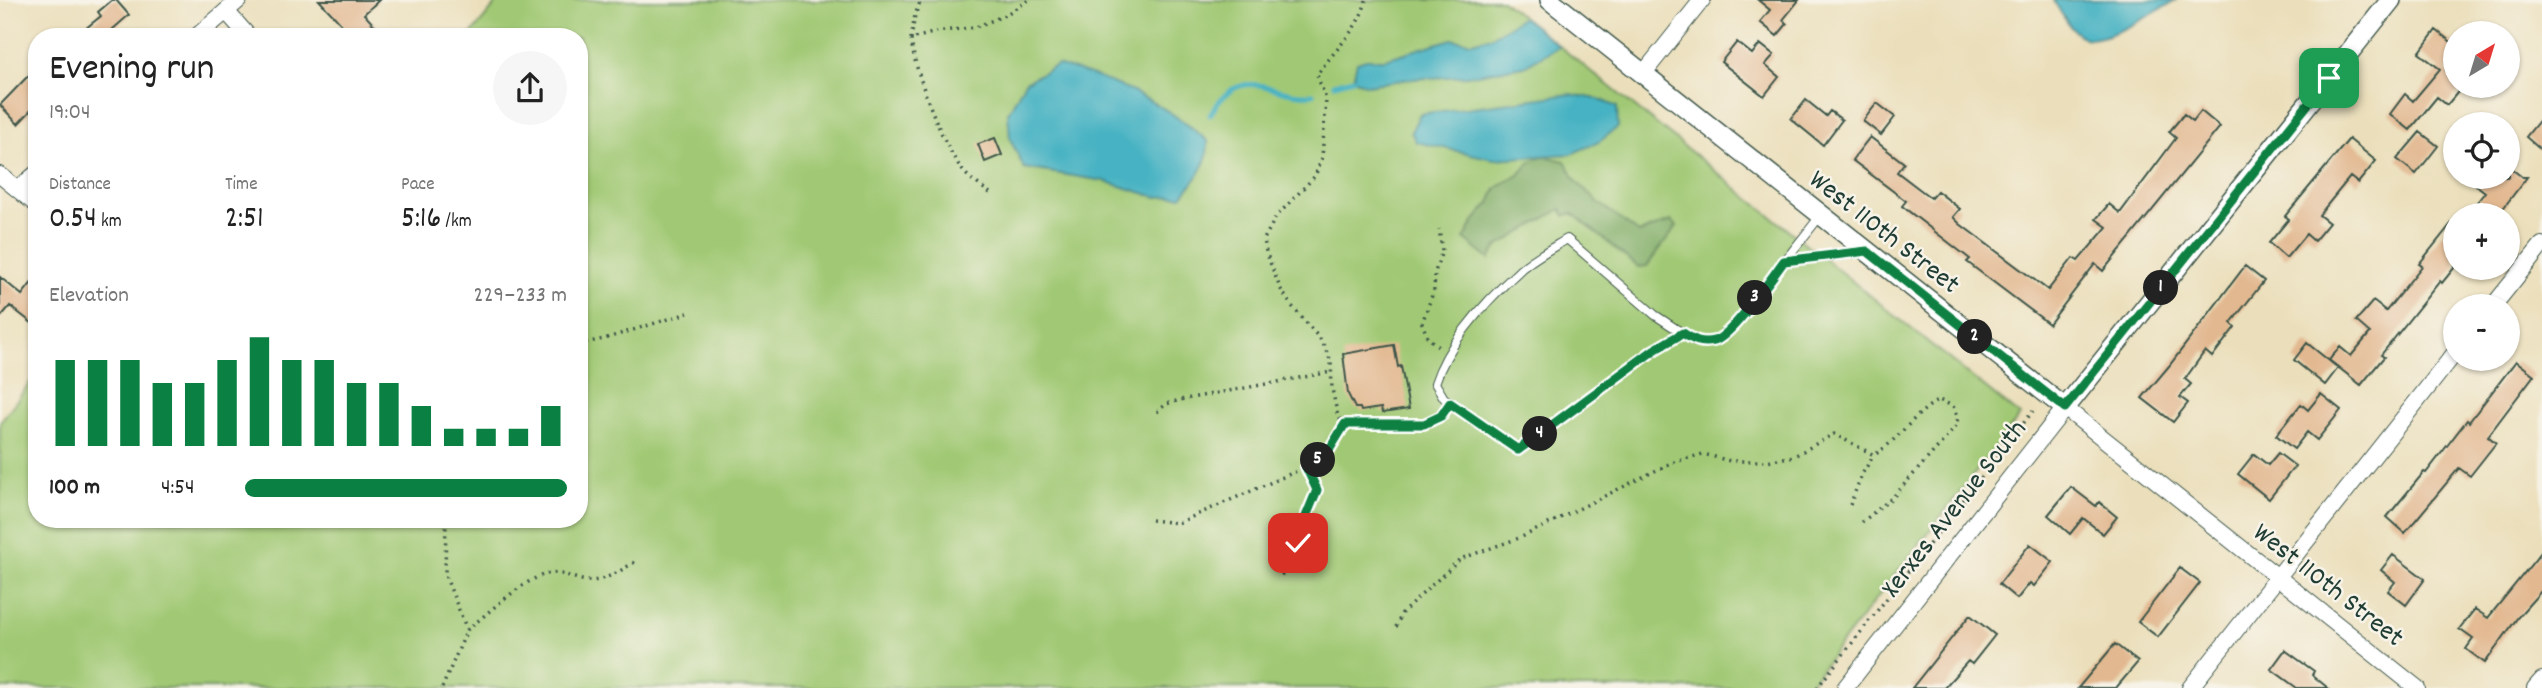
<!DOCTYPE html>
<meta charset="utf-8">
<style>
body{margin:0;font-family:Dekko,sans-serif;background:#f6f6f6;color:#222;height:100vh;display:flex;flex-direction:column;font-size:26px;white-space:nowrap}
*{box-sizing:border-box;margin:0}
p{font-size:23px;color:#767676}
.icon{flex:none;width:38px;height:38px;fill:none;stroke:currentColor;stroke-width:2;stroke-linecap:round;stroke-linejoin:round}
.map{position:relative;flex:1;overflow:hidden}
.drawer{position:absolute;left:28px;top:28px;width:560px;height:500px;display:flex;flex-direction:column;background:#fff;border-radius:28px;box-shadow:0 2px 5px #0004}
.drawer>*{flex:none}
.needle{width:46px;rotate:38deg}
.buttons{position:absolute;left:2443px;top:21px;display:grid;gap:14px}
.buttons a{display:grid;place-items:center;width:77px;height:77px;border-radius:50%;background:#fff;box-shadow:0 2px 5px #0004;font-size:35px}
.pin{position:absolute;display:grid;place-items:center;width:60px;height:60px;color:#fff;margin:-30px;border-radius:14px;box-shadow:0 4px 10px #0006}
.km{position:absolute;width:35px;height:35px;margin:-18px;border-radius:50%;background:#222;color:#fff;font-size:19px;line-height:35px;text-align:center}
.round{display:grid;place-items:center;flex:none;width:74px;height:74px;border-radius:37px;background:#f6f6f6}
.head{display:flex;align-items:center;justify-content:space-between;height:119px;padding:0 21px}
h1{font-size:38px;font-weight:600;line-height:52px}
.figures{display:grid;grid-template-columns:repeat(3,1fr);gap:10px;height:119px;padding:7px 21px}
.figures div{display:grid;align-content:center}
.figures b{font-size:30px;font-weight:600}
.figures small{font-size:19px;font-weight:400}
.figures p{font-size:19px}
.chart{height:196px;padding:14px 21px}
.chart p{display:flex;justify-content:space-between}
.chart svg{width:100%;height:126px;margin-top:7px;stroke:#0b8043;stroke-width:6}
ul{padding:0 21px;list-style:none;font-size:23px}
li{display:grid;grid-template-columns:112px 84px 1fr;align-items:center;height:52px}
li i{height:18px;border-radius:9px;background:#0b8043}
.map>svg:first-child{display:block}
.green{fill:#a1c974;stroke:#608354;stroke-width:2}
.forest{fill:#80ad66;stroke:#50754d;stroke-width:2}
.water{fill:#46b2c3;stroke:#32787c;stroke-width:2}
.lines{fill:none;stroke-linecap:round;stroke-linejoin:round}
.stream{stroke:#46b2c3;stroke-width:5}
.building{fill:#e2b890}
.service-casing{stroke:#3e5548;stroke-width:10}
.minor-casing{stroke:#3e5548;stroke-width:18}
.tertiary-casing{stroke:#3e5548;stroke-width:22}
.path{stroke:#3e5548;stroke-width:3.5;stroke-dasharray:2 5;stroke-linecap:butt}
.service{stroke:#fff;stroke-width:8}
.minor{stroke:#fff;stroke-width:16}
.tertiary{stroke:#fff;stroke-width:19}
.route-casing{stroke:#fff;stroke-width:14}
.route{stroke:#0b8043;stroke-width:9}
.labels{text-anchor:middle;stroke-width:5;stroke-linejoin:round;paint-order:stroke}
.street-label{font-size:28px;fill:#1f3d34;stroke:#f7f3e8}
</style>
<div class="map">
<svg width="2542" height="688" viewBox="0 0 2542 688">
<rect width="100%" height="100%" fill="#f7f3e8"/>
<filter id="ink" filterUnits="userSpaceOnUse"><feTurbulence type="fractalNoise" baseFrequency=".0143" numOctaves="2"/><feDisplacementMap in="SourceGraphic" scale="14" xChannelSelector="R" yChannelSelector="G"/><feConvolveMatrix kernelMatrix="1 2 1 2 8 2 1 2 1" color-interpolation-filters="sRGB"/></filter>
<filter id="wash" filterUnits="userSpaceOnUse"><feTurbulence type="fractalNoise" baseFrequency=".00686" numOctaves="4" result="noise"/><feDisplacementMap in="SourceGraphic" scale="28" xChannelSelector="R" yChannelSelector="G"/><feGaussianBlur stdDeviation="1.57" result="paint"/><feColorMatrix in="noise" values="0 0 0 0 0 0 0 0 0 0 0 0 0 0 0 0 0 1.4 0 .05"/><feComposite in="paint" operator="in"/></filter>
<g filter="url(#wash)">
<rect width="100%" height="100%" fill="#ebdfbb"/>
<!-- green -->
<path class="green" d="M499 0H1502L2020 416 1806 688H0V422L37 374V520H579V37H469Z"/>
<!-- forest -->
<path class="forest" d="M1544 156 1565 161 1576 181 1599 203 1639 233 1671 221 1677 226 1647 266 1638 267 1572 213 1565 216 1561 209 1497 247 1489 259 1464 239 1475 220 1490 203 1496 189 1505 182 1518 176 1531 161Z"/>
<!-- water -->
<path class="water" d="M2053 0H2177C2158 10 2105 44 2085 38 2071 34 2061 11 2053 0Z
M1523 17 1559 46 1524 66 1466 76 1410 79 1367 85 1353 79 1357 62 1366 59H1385L1452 39 1472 42 1491 37Z
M1057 65C1114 80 1163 102 1208 141 1208 167 1198 177 1182 196L1156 197 1104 181 1024 168 1010 139 1008 113 1025 82Z
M1571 94 1602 100 1617 107 1618 127 1599 142 1571 154 1493 159 1416 142 1411 132 1420 114Z"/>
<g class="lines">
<!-- stream -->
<path class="stream" d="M1334 84 1353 79
M1210 115C1242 59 1271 98 1313 94"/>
</g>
<g id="blocks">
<!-- building -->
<path class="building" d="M112 0H116L129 15 104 37H75L101 16 98 12Z
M319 0H379L364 14 385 37H353Z
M1758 0H1799L1783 20 1787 24 1777 36 1760 22 1770 10Z
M2436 30 2455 45V58L2446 70 2455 78V86H2463L2447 105 2437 97 2410 130 2390 114 2405 94 2413 101 2440 69 2419 53Z
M1737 42 1752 54 1760 44 1774 55 1765 65 1779 77 1764 96 1721 62Z
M28 76 37 84V104L18 124 0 105Z
M1806 100 1826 116 1830 111 1842 120 1823 145 1791 119Z
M1877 103 1895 117 1881 135 1863 121Z
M2201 111 2220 127 2103 271 2095 264 2049 324 1967 262 1970 259 1902 206 1906 201 1852 160 1870 137 1904 163 1897 172 1931 198 1937 191 1960 209 1953 217 1960 224 2048 290 2073 258 2078 261 2107 227 2096 219 2109 204 2120 213 2176 138 2169 132 2184 114 2193 121Z
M2542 117V151L2526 137Z
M2420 132 2438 146 2416 174 2397 159Z
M995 138 1002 155 985 162 978 144Z
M2349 139 2376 161 2358 183 2350 177 2319 215 2329 223 2314 241 2306 234 2286 258 2269 243 2289 219 2285 216Z
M2508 166 2522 177H2527L2498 215H2467L2485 192 2476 185 2482 177H2508Z
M2455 219V267L2442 283 2440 281 2381 355 2384 357 2361 385 2329 360 2340 347 2351 356 2370 333 2356 321 2373 301 2386 311 2422 266 2419 264Z
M2245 266 2264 281 2231 323 2235 327 2212 357 2205 351 2185 379 2191 384 2180 397 2188 403 2173 422 2142 398 2169 366Z
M37 276V327L10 306 0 318V277L22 295Z
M2307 343 2338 368 2325 385 2294 360Z
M1394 345 1398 367 1401 366 1409 409 1382 413 1381 408 1361 411 1360 408H1355L1348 394 1343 354Z
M2516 361 2534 375 2488 436 2496 443 2470 476 2459 468 2405 533 2387 517 2424 472 2426 473 2467 420 2469 422Z
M2321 394 2341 410 2317 440 2307 432 2294 449 2276 435 2301 404 2308 410Z
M2278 453 2295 466 2269 499 2238 474 2254 454 2268 465Z
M2071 487 2096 506 2099 502 2117 517 2103 534 2083 518 2070 534 2048 515Z
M2030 544 2053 562 2034 586 2030 583 2017 599 1999 584Z
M2542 551V590L2518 617 2485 663 2466 649 2473 639 2459 629 2475 609 2488 618Z
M2393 555 2425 579 2406 605 2388 591 2395 582 2381 570Z
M2180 568 2200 583 2158 637 2138 622Z
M1970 615 1995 635 1972 664 1968 661 1944 688H1912Z
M2115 644 2138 662 2116 688H2078Z
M2285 650 2314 671 2312 675 2328 688H2297L2271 669Z"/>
</g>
</g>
<g filter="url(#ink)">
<use href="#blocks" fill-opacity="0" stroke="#3e5548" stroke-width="2"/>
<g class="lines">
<!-- service casing -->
<g class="service-casing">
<path id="service" d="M1784 262 1865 252
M1683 333 1654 350 1518 451 1444 398 1435 383C1449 340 1488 299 1521 269 1535 257 1552 248 1567 239L1655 315 1696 342 1716 341 1731 329 1821 215"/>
</g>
<!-- minor casing -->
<g class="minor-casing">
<path id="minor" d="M226 11 249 37
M196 37 239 0
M1643 74 1702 0
M0 175 37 205
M18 189 37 173
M2493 306 2542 245
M1845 688 2065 408 2417 688
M2190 688 2455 353
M2535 688 2542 680"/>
</g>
<!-- tertiary casing -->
<g class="tertiary-casing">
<path id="tertiary" d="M1550 0 2065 408 2391 0"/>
</g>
<!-- path -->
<path class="path" d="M1366 0C1360 29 1333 51 1317 75L1326 99 1322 158 1315 176 1276 217 1264 239 1266 252 1280 288 1291 305 1321 340 1331 361 1332 389 1338 417 1345 424H1424L1443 413
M911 39 915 15 921 0
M990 193C982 187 971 180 964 172 944 149 914 71 911 39L936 32 976 27 1005 15 1029 0
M579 344 604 339 688 313
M1438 346 1428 338 1422 323 1434 290 1435 272 1442 251 1439 229
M1157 412 1166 404 1180 400 1331 372
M1850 505 1862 474 1874 455
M1151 520 1178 523 1306 467 1326 455 1345 425
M1281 575C1303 557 1293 555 1300 532 1305 517 1313 504 1317 490L1306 468
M1396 627 1402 613 1460 559 1522 537 1671 463 1703 454 1730 461H1767L1794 456 1834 434 1874 455C1899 440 1913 414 1939 400L1953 406 1958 418 1955 428 1893 497 1862 522
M467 630C486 615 525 578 547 574 563 570 575 581 590 581 607 580 621 570 635 562
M442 688 467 630 445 575 446 520
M1817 688 2033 411"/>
<!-- service -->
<use href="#service" class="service"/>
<!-- minor -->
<use href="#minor" class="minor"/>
<!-- tertiary -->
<use href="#tertiary" class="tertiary"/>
</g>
</g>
<g class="lines" filter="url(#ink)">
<!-- route casing -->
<g class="route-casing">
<path id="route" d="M1298 543 1300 531 1317 490 1306 467 1326 455 1345 424H1424L1441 416 1450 403 1518 450 1654 350 1683 333C1693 340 1701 344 1714 341 1731 337 1772 277 1784 261L1867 251 2065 408 2329 78"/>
</g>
<!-- route -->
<use href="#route" class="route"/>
</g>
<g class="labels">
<!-- street labels -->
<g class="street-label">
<text transform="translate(1886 230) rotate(38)" y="10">West 110th Street</text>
<text transform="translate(1952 507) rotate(-52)" y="10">Xerxes Avenue South</text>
<text transform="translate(2330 583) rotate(38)" y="10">West 110th Street</text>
</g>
</g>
</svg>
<div class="buttons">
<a><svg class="needle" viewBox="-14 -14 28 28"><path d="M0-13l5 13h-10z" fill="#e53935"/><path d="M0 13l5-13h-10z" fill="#767676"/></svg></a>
<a><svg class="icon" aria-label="locate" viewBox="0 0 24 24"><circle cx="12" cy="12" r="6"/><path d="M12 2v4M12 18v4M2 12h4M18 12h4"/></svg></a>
<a>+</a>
<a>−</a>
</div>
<div class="pin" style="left:2329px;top:78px;background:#1e9e55"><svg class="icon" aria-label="arrive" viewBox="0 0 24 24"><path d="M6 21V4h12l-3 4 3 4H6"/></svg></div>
<div class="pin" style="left:1298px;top:543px;background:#d93025"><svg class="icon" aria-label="check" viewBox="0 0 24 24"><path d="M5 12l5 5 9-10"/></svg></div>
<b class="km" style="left:2161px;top:288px">1</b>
<b class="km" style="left:1975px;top:337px">2</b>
<b class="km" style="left:1755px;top:298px">3</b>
<b class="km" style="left:1540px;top:434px">4</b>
<b class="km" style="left:1318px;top:460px">5</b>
<section class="drawer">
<div class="head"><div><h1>Evening run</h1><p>19:04</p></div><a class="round"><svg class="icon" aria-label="share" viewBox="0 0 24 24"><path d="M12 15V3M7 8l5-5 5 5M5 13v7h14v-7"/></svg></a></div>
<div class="figures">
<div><p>Distance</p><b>0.54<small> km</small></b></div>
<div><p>Time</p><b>2:51</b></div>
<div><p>Pace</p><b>5:16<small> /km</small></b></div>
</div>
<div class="chart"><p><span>Elevation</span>229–233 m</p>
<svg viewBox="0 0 160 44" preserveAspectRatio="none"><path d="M5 44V14M15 44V14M25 44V14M35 44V22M45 44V22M55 44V14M65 44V6M75 44V14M85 44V14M95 44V22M105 44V22M115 44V30M125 44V38M135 44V38M145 44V38M155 44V30"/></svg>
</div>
<ul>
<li><b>100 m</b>4:54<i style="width:100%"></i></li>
</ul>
</section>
</div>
